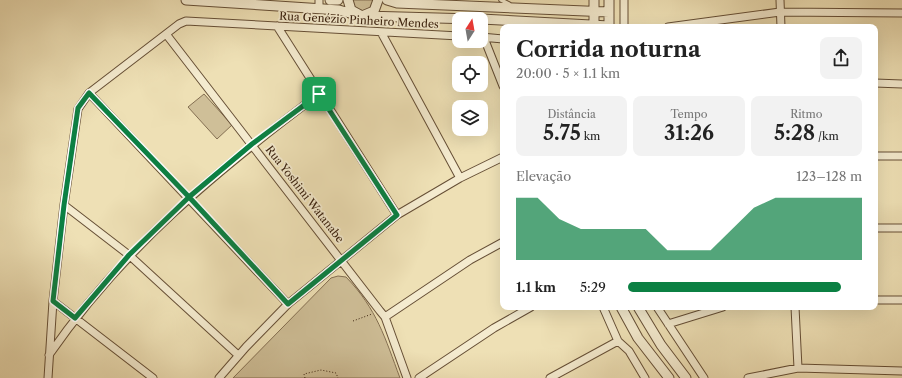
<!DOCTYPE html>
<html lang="pt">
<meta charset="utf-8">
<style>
body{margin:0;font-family:"Libre Caslon Text",serif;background:#f2f2f2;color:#222;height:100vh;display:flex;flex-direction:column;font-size:15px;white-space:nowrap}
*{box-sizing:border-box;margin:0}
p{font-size:13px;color:#767676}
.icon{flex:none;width:22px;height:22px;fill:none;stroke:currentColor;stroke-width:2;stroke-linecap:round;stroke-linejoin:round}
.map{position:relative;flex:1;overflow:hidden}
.details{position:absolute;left:500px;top:24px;width:378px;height:286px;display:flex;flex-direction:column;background:#fff;border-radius:8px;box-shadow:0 4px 16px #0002}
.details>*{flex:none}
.needle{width:26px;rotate:11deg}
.fabs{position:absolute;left:452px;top:12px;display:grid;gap:8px}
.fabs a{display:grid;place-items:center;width:36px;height:36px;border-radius:8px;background:#fff;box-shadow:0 4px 16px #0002;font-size:20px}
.pin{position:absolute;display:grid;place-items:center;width:34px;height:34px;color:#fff;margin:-17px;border-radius:8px;box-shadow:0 2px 6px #0006}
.round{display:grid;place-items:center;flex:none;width:42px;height:42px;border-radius:8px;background:#f2f2f2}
.headline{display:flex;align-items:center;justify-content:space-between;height:68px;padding:0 16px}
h1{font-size:22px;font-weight:700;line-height:30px}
.stats{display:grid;grid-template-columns:repeat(3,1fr);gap:6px;height:68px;padding:4px 16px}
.stats div{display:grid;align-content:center;border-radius:8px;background:#f2f2f2;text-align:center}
.stats b{font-size:20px;font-weight:700}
.stats small{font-size:11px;font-weight:400}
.stats p{font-size:11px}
.chart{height:112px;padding:8px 16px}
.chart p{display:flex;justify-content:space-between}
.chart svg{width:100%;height:72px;margin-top:4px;fill:#0b8043;opacity:.7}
ul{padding:0 16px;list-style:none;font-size:13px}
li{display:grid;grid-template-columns:64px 48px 1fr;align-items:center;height:30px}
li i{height:10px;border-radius:5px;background:#0b8043}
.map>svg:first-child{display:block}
.green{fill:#cfbf98;stroke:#846f52}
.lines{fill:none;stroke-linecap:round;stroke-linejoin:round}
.service-casing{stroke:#664f36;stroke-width:5.5}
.minor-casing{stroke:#664f36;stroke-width:9}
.tertiary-casing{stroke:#664f36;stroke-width:11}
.path{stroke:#381f0c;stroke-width:1;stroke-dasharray:1 2;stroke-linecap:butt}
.service{stroke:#f4ebcf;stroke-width:3.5}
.minor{stroke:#f4ebcf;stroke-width:7}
.tertiary{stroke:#f4ebcf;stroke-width:9}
.route-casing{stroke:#fff;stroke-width:8}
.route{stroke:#0b8043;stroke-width:5}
.labels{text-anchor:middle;stroke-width:3.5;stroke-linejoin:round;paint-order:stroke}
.street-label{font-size:11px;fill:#381f0c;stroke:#f4ebcf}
</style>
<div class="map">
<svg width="902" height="378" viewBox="0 0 902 378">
<rect width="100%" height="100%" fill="#eee0b5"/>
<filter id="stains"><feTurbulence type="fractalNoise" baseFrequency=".005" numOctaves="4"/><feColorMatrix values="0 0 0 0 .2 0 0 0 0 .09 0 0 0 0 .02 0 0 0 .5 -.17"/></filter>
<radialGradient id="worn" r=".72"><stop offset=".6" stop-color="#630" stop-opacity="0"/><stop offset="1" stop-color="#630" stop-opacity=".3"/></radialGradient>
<!-- green -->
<path class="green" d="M352 0H373L372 7C365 13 361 11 354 6Z
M204 94 232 125 217 139 188 107Z
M338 276 346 277C377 309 385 338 400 378H233L331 278Z"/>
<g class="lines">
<!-- service casing -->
<g class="service-casing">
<path id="service" d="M501 0 509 4"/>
</g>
<!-- minor casing -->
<g class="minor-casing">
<path id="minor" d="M624 0V27
M780 0 781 27
M319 9V0
M277 26 397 215
M668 27 780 12 902 13
M381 32 460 178
M166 34 380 311 385 317 407 378
M481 37 503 39
M484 38 503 86
M875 83 902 84
M89 93 288 304
M875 156H902
M64 205 129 255 238 355
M875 228H902
M875 300H902
M53 301 153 378
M603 307 618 341 629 351 645 378
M657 307 704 378
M795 307 798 368
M385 317 470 260 503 242
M668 324 723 307
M49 355C124 247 215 172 319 94
M48 378 53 301 64 205 78 109 89 93 179 24 186 21 459 36
M219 378 246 347 288 304 397 215 460 178 503 157
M419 378 494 328 531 307
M550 378 618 341
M748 378 798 368 902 371"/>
</g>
<!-- tertiary casing -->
<g class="tertiary-casing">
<path id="tertiary" d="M186 0 339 10 360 16
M330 0H338
M348 0 351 10 362 16 374 11 378 0
M387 0 397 3 609 12
M594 0V27
M609 0V27
M365 16 473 19
M481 19 609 26
M621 307 638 338 669 378
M638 307 661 345 686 378"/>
</g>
<!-- path -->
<path class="path" d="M353 321 372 314
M305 378 304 374 321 370 336 373 338 378"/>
<!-- service -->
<use href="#service" class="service"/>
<!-- minor -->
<use href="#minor" class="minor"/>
<!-- tertiary -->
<use href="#tertiary" class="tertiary"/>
</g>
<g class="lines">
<!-- route casing -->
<g class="route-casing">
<path id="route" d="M319 94 252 144 189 197 89 93 78 108 64 205 53 301 75 318 129 255 189 197 288 304 397 215 319 94"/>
</g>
<!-- route -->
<use href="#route" class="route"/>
</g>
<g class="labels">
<!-- street labels -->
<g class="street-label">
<text transform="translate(359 20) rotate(3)" y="4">Rua Genézio Pinheiro Mendes</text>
<text transform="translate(305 194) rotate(52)" y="4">Rua Yoshimi Watanabe</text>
</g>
</g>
<rect width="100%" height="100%" filter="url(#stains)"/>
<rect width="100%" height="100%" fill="url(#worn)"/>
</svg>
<div class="fabs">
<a><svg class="needle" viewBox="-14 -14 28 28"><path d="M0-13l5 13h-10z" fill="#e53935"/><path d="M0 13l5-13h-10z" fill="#767676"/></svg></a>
<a><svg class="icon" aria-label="locate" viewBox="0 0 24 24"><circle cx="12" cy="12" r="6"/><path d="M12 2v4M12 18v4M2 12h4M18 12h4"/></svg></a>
<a><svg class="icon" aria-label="layers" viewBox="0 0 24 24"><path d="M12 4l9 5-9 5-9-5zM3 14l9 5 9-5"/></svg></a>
</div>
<div class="pin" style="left:319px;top:94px;background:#1e9e55"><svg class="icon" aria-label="arrive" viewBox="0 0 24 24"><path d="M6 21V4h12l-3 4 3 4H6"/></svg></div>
<section class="details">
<div class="headline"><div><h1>Corrida noturna</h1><p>20:00 · 5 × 1.1 km</p></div><a class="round"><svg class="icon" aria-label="share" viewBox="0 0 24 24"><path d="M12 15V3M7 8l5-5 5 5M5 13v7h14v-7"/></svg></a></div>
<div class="stats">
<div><p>Distância</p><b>5.75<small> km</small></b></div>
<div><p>Tempo</p><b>31:26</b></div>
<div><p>Ritmo</p><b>5:28<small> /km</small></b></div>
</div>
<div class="chart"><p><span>Elevação</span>123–128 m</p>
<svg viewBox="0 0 160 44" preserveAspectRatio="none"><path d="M0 44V6L10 6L20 19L30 25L40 25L50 25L60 25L70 38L80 38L90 38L100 25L110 12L120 6L130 6L140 6L150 6L160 6V44z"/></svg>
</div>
<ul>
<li><b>1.1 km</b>5:29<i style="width:91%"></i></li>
</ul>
</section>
</div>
